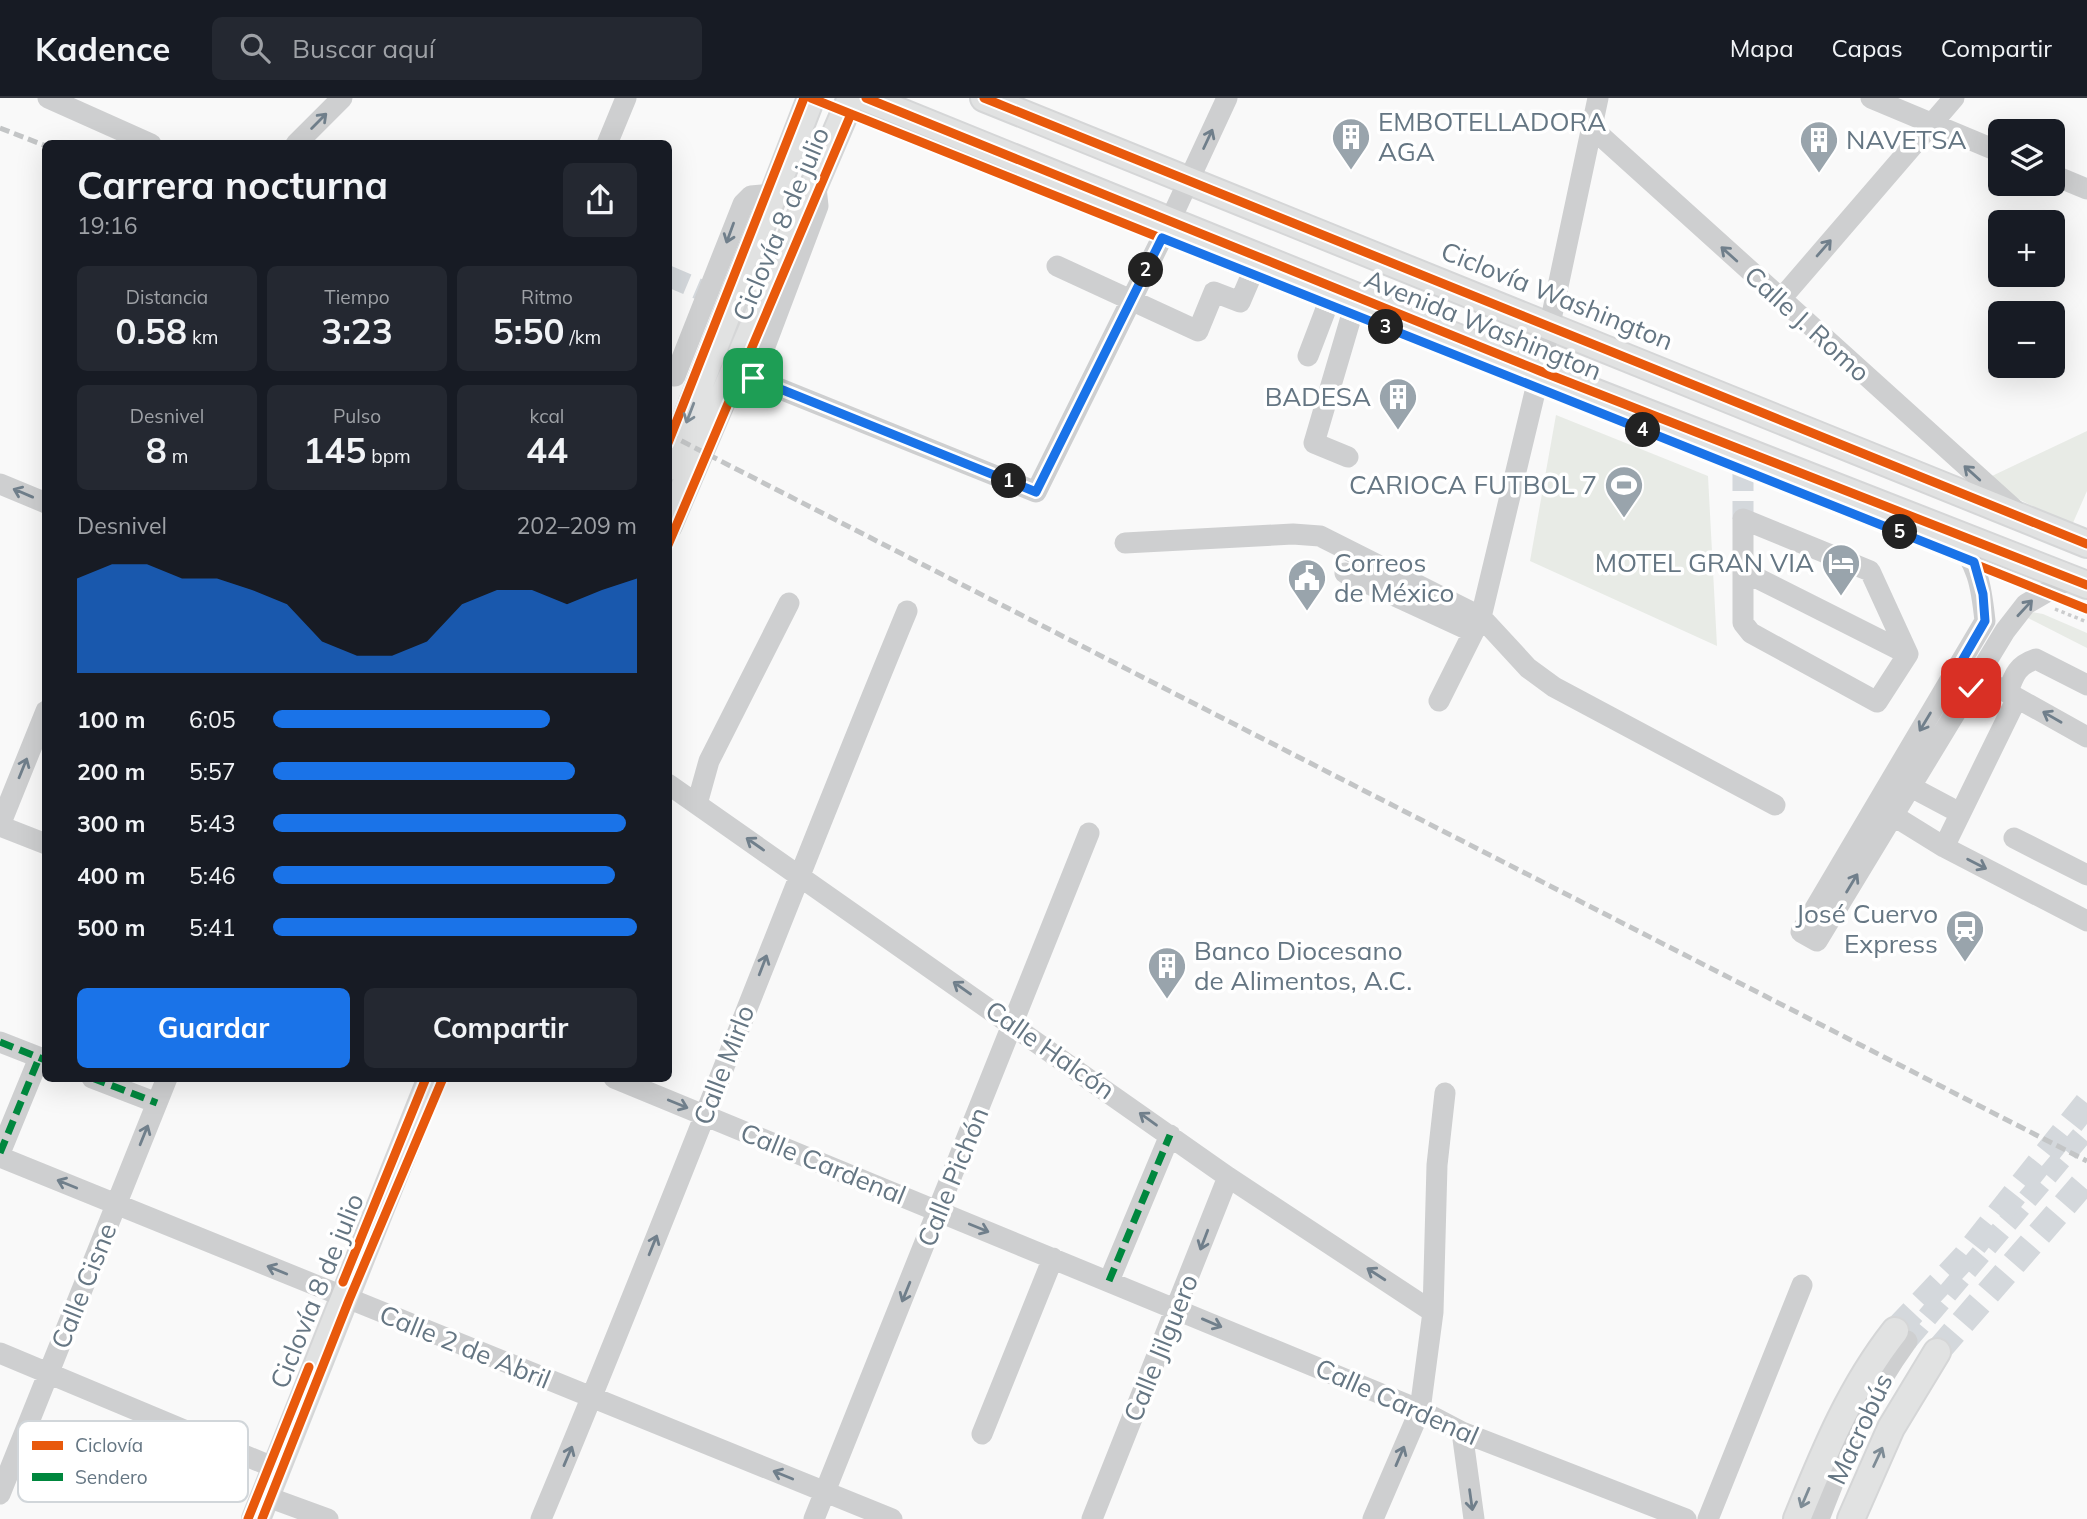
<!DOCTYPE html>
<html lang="es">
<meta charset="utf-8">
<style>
body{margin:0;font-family:Mulish,sans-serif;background:#242831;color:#f1f3f6;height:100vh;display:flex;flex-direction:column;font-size:26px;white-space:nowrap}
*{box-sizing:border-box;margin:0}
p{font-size:23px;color:#9ea1a6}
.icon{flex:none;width:38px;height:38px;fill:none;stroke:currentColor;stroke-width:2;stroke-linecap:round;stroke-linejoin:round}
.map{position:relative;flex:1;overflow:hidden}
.panel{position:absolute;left:42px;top:42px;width:630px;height:942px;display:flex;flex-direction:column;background:#171b24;border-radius:10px;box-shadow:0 7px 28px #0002}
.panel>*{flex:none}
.controls{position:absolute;left:1988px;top:21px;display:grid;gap:14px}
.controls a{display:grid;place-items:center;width:77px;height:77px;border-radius:10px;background:#171b24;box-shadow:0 7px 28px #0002;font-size:35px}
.pin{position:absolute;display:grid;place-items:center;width:60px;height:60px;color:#fff;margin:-30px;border-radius:14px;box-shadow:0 4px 10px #0006}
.km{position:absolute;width:35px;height:35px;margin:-18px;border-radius:50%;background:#222;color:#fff;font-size:19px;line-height:35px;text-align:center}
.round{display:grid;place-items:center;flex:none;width:74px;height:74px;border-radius:10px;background:#242831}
.headline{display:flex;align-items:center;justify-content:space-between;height:119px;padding:0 35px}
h1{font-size:38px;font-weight:700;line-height:52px}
.figures{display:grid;grid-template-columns:repeat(3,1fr);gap:10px;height:119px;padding:7px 35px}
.figures div{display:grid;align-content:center;border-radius:10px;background:#242831;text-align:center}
.figures b{font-size:35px;font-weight:700}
.figures small{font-size:19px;font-weight:400}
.figures p{font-size:19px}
.chart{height:196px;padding:14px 35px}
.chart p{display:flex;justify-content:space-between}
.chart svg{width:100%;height:126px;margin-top:7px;fill:#1a73e8;opacity:.7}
.button{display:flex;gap:14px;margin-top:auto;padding:14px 35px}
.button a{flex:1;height:80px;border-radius:10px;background:#1a73e8;color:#fff;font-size:28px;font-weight:700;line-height:80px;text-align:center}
.button a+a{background:#242831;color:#f1f3f6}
ul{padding:0 35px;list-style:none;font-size:23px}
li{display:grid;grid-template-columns:112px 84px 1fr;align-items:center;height:52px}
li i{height:18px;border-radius:9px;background:#1a73e8}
header{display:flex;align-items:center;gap:42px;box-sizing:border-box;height:98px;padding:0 35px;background:#171b24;border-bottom:2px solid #363941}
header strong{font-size:33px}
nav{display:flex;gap:38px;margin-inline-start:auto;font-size:24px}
.search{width:490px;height:63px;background:#242831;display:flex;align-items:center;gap:18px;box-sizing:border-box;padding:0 24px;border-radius:10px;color:#9ea1a6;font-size:26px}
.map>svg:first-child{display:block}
.green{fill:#e8ebe6}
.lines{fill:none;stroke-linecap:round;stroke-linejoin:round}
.minor-tunnel{stroke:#d4d8dc;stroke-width:21;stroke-dasharray:21 10;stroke-linecap:butt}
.major-tunnel{stroke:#d4d8dc;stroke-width:26;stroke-dasharray:26 13;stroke-linecap:butt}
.major-casing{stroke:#d5d6d7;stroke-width:30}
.path{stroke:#cbcccd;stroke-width:3.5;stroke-dasharray:3.5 3.5;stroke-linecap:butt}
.minor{stroke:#cecfd0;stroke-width:21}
.major{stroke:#e1e2e2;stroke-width:26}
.rail{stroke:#c3c5c6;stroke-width:5;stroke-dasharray:10 5;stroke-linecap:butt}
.quiet{stroke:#00873e;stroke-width:7;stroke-dasharray:14 7;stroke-linecap:butt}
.cycleway-casing{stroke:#fff;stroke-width:13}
.cycleway{stroke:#e8590c;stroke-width:9}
.oneway{stroke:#707f8b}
.oneway2{stroke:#7e8c96}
.route-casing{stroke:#fff;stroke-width:14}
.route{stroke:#1a73e8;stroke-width:9}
.labels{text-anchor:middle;stroke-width:7;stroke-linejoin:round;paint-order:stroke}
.poi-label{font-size:26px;fill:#657683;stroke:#fff;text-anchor:start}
.street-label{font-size:26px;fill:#657683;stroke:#fff}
.key{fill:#fff;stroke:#d1d6da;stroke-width:2}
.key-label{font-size:19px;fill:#657683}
</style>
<header>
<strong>Kadence</strong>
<div class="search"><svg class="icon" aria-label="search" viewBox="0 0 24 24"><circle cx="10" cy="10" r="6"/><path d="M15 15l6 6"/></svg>Buscar aquí</div>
<nav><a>Mapa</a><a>Capas</a><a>Compartir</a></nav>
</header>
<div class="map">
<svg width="2087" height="1421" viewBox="0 0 2087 1421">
<rect width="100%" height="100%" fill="#f9f9f9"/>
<!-- green -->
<path class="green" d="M1556 317 1708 378 1717 548 1530 463Z
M2087 333V393L2072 427 2016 400 1992 378Z
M2032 514 2043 516 2087 535V550L2024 518Z"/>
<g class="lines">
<!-- minor-tunnel -->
<path class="minor-tunnel" d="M668 178 708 195
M1743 372V421
M1907 1243 2087 1031"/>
<!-- major-tunnel -->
<path class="major-tunnel" d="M1895 1233 1964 1160 2087 1005
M1937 1254 2087 1081"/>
<!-- major casing -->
<g class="major-casing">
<path id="major" d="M866 0 1540 273 2087 487
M984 0 2087 446
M668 369 811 0
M668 427 851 0
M256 1421 432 980
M1797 1421C1824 1355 1850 1290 1895 1233
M1851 1421 1891 1330 1937 1254"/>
</g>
<!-- path -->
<path class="path" d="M2055 511 2087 524"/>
<!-- minor -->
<path class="minor" d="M48 0 151 46
M1871 0 2000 54
M1592 30 2014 411
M296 46 342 0
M607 46 626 0
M2053 77 2087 91
M816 89 818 108 753 280 1036 394 1162 140 1227 0
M1057 168 1198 233 1214 194 1240 204 1252 176
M1780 202 1954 0
M1308 258 1334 190
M668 275 675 278 743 106 751 98 771 96
M1348 359 1314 345 1357 199
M0 386 46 405
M1743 421 1870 473 1908 556 1877 604 1751 535 1743 525Z
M1953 436C1978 467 1981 485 1985 523
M1125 445 1293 436 1320 438 1481 519 1528 570 1554 589 1775 707
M1743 473 1908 556
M1345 475 1473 534
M1985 523 1801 834 1817 843 2005 533 2026 506 2071 480
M1967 572 2087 639
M2008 594C2014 576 2018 567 2036 561L2087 587
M1439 603 1481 519 1540 273 1598 0
M668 686 1228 1079 1433 1214
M1911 689 1960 715
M697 706 709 663 789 505
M1881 710 1944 749 2087 823
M0 727 46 613
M0 728 46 746
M2014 740 2087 777
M1944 749 2017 600
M0 944 46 962
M92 980 157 1005
M614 980 1420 1312 1462 1334 1686 1421
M0 1055 39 960
M0 1059 892 1421
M1109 1183 1170 1037
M0 1255 275 1370
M1462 1334 1474 1421
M982 1336 1053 1160
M0 1396 167 980
M265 1398 328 1421
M541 1421C668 1120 782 814 907 513
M814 1421 1089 735
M1092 1421 1228 1079
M1373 1421 1420 1312 1433 1214 1437 1067 1445 995
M1708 1421 1802 1187
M1819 1421C1845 1354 1864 1302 1907 1243"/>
<!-- major -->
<use href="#major" class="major"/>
<!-- rail -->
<path class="rail" d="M0 30 46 48
M668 336 2087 1063"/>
<!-- quiet -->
<path class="quiet" d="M0 944 45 962
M92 980 157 1005
M0 1055 39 960
M1109 1183 1170 1037"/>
<!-- cycleway casing -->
<g class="cycleway-casing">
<path id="cycleway" d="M811 0 2087 511
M866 0 1540 273 2087 487
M984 0 2087 446
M668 345 804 0
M668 447 851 16
M343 1184 426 980
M248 1421 309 1269
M262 1421 349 1202 443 980"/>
</g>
<!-- cycleway -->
<use href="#cycleway" class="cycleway"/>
</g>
<!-- one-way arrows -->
<defs><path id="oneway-shaft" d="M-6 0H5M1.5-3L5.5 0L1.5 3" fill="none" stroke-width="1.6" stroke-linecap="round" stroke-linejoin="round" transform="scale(1.75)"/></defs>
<g class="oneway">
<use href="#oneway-shaft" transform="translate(319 23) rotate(-45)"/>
<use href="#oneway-shaft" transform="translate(1208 41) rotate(-65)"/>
<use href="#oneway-shaft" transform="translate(730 135) rotate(110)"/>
<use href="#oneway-shaft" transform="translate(1824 150) rotate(-49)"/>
<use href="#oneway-shaft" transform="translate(1729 156) rotate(-138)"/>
<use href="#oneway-shaft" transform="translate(1972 375) rotate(-138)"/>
<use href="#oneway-shaft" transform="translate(23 395) rotate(-157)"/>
<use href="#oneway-shaft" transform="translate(2025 510) rotate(-47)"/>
<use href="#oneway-shaft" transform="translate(2052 619) rotate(-150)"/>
<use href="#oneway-shaft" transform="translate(1925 624) rotate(121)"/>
<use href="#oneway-shaft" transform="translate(23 670) rotate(-68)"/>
<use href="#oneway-shaft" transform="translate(755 746) rotate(-145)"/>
<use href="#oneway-shaft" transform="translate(1977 766) rotate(27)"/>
<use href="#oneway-shaft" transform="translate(1852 785) rotate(-59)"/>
<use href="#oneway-shaft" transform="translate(763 867) rotate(-69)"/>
<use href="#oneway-shaft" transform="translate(962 890) rotate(-145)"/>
<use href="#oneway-shaft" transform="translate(678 1006) rotate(22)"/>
<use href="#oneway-shaft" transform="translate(1148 1021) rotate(-144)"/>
<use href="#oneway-shaft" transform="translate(144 1037) rotate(-68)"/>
<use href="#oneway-shaft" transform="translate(67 1086) rotate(-158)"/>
<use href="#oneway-shaft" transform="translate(979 1130) rotate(22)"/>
<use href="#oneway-shaft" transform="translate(1204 1142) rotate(111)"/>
<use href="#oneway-shaft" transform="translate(653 1147) rotate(-68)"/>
<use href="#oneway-shaft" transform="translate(277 1172) rotate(-158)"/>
<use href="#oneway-shaft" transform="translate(1376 1176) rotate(-147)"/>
<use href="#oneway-shaft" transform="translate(906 1194) rotate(112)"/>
<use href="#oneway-shaft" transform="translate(1212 1225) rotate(23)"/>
<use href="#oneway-shaft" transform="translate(568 1358) rotate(-67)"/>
<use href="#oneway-shaft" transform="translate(1400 1358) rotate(-67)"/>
<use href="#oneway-shaft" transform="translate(783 1377) rotate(-158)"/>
<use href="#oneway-shaft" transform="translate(1471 1402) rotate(82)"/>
</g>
<g class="oneway2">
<use href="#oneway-shaft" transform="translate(690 315) rotate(111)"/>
<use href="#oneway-shaft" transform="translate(1878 1359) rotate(-65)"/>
<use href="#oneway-shaft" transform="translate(1805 1400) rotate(113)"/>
</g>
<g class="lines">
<!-- route casing -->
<g class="route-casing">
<path id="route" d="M753 280 1036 394 1162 140 1974 464 1983 496 1985 523 1959 568 1978 578 1971 590"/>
</g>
<!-- route -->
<use href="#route" class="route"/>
</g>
<!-- icons -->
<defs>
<g id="building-pin" transform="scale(2.0125)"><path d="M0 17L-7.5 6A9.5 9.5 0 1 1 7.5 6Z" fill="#99a4ac" stroke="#fff"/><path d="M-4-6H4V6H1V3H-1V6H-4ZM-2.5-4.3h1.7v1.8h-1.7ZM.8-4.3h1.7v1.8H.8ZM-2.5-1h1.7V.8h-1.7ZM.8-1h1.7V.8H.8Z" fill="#fff"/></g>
<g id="stadium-pin" transform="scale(2.0125)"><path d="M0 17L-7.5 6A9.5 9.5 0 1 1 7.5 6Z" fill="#99a4ac" stroke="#fff"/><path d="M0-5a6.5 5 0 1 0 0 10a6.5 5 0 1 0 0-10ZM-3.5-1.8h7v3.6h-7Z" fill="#fff"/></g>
<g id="hotel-pin" transform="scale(2.0125)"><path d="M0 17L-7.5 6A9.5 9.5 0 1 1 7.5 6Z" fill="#99a4ac" stroke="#fff"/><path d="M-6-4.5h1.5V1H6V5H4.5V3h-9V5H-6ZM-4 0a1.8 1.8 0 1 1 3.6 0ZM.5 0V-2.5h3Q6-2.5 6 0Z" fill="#fff"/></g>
<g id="civic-pin" transform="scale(2.0125)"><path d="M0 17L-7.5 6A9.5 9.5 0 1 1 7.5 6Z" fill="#99a4ac" stroke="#fff"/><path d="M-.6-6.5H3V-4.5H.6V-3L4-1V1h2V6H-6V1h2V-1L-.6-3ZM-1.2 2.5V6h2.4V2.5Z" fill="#fff"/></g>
<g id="station-pin" transform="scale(2.0125)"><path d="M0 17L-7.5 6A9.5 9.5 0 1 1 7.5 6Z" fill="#99a4ac" stroke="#fff"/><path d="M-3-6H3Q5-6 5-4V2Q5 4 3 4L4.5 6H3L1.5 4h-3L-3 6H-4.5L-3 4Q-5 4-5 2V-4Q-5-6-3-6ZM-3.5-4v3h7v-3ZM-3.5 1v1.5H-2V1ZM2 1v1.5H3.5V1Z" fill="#fff"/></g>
</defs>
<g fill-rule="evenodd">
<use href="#building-pin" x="1351" y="39"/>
<use href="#building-pin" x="1819" y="42"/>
<use href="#building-pin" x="1398" y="299"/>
<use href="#stadium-pin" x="1624" y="387"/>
<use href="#hotel-pin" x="1841" y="465"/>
<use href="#civic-pin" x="1307" y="480"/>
<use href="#station-pin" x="1965" y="831"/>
<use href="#building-pin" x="1167" y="868"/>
</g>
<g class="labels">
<!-- poi labels -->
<g class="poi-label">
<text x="1378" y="33">EMBOTELLADORA<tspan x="1378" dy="30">AGA</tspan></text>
<text x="1846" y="51">NAVETSA</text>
<text x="1371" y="308" text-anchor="end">BADESA</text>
<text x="1597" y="396" text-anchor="end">CARIOCA FUTBOL 7</text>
<text x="1334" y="474">Correos<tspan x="1334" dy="30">de México</tspan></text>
<text x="1814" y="474" text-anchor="end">MOTEL GRAN VIA</text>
<text x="1938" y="825" text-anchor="end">José Cuervo<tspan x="1938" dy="30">Express</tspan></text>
<text x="1194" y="862">Banco Diocesano<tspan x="1194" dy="30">de Alimentos, A.C.</tspan></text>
</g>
<!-- street labels -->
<g class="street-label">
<text transform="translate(781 126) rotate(-67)" y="9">Ciclovía 8 de julio</text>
<text transform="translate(1557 198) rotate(22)" y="9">Ciclovía Washington</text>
<text transform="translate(1807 226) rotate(42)" y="9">Calle J. Romo</text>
<text transform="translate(1483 227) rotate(22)" y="9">Avenida Washington</text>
<text transform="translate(1050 952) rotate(35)" y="9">Calle Halcón</text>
<text transform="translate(724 967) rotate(-69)" y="9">Calle Mirlo</text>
<text transform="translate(823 1066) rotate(22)" y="9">Calle Cardenal</text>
<text transform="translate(953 1079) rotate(-68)" y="9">Calle Pichón</text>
<text transform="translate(84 1188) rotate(-68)" y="9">Calle Cisne</text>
<text transform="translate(317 1193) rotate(-68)" y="9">Ciclovía 8 de julio</text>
<text transform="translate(465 1249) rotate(22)" y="9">Calle 2 de Abril</text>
<text transform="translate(1161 1250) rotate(-68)" y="9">Calle Jilguero</text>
<text transform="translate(1397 1304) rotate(24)" y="9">Calle Cardenal</text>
<text transform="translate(1860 1331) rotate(-65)" y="9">Macrobús</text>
</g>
</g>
<!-- legend -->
<rect x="18" y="1323" width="230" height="81" rx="10" class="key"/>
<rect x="32" y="1343" width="31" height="9" fill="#e8590c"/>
<rect x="32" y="1375" width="31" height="8" fill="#00873e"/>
<g class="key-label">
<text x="75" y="1354">Ciclovía</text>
<text x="75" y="1386">Sendero</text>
</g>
</svg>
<div class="controls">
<a><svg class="icon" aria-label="layers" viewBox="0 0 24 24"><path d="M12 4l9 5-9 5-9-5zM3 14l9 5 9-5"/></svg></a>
<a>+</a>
<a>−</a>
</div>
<div class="pin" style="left:753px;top:280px;background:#1e9e55"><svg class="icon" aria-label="arrive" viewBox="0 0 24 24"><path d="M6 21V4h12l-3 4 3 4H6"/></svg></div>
<div class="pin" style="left:1971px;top:590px;background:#d93025"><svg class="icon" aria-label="check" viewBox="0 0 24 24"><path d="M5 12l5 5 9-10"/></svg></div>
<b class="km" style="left:1009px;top:383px">1</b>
<b class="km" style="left:1146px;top:172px">2</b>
<b class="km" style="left:1386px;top:229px">3</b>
<b class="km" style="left:1643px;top:332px">4</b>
<b class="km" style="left:1900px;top:434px">5</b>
<section class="panel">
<div class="headline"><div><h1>Carrera nocturna</h1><p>19:16</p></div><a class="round"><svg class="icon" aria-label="share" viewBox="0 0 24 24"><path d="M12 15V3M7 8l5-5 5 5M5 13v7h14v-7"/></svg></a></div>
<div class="figures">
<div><p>Distancia</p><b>0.58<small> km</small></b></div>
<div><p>Tiempo</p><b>3:23</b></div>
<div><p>Ritmo</p><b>5:50<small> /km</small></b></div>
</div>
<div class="figures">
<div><p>Desnivel</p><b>8<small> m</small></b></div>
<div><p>Pulso</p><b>145<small> bpm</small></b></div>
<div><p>kcal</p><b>44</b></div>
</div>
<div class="chart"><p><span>Desnivel</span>202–209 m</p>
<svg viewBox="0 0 160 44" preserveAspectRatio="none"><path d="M0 44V11L10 6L20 6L30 11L40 11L50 15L60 20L70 33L80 38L90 38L100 33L110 20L120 15L130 15L140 20L150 15L160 11V44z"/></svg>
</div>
<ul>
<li><b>100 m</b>6:05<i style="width:76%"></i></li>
<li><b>200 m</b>5:57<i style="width:83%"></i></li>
<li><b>300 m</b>5:43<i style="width:97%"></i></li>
<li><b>400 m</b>5:46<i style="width:94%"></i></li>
<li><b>500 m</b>5:41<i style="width:100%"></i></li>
</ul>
<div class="button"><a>Guardar</a><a>Compartir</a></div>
</section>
</div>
